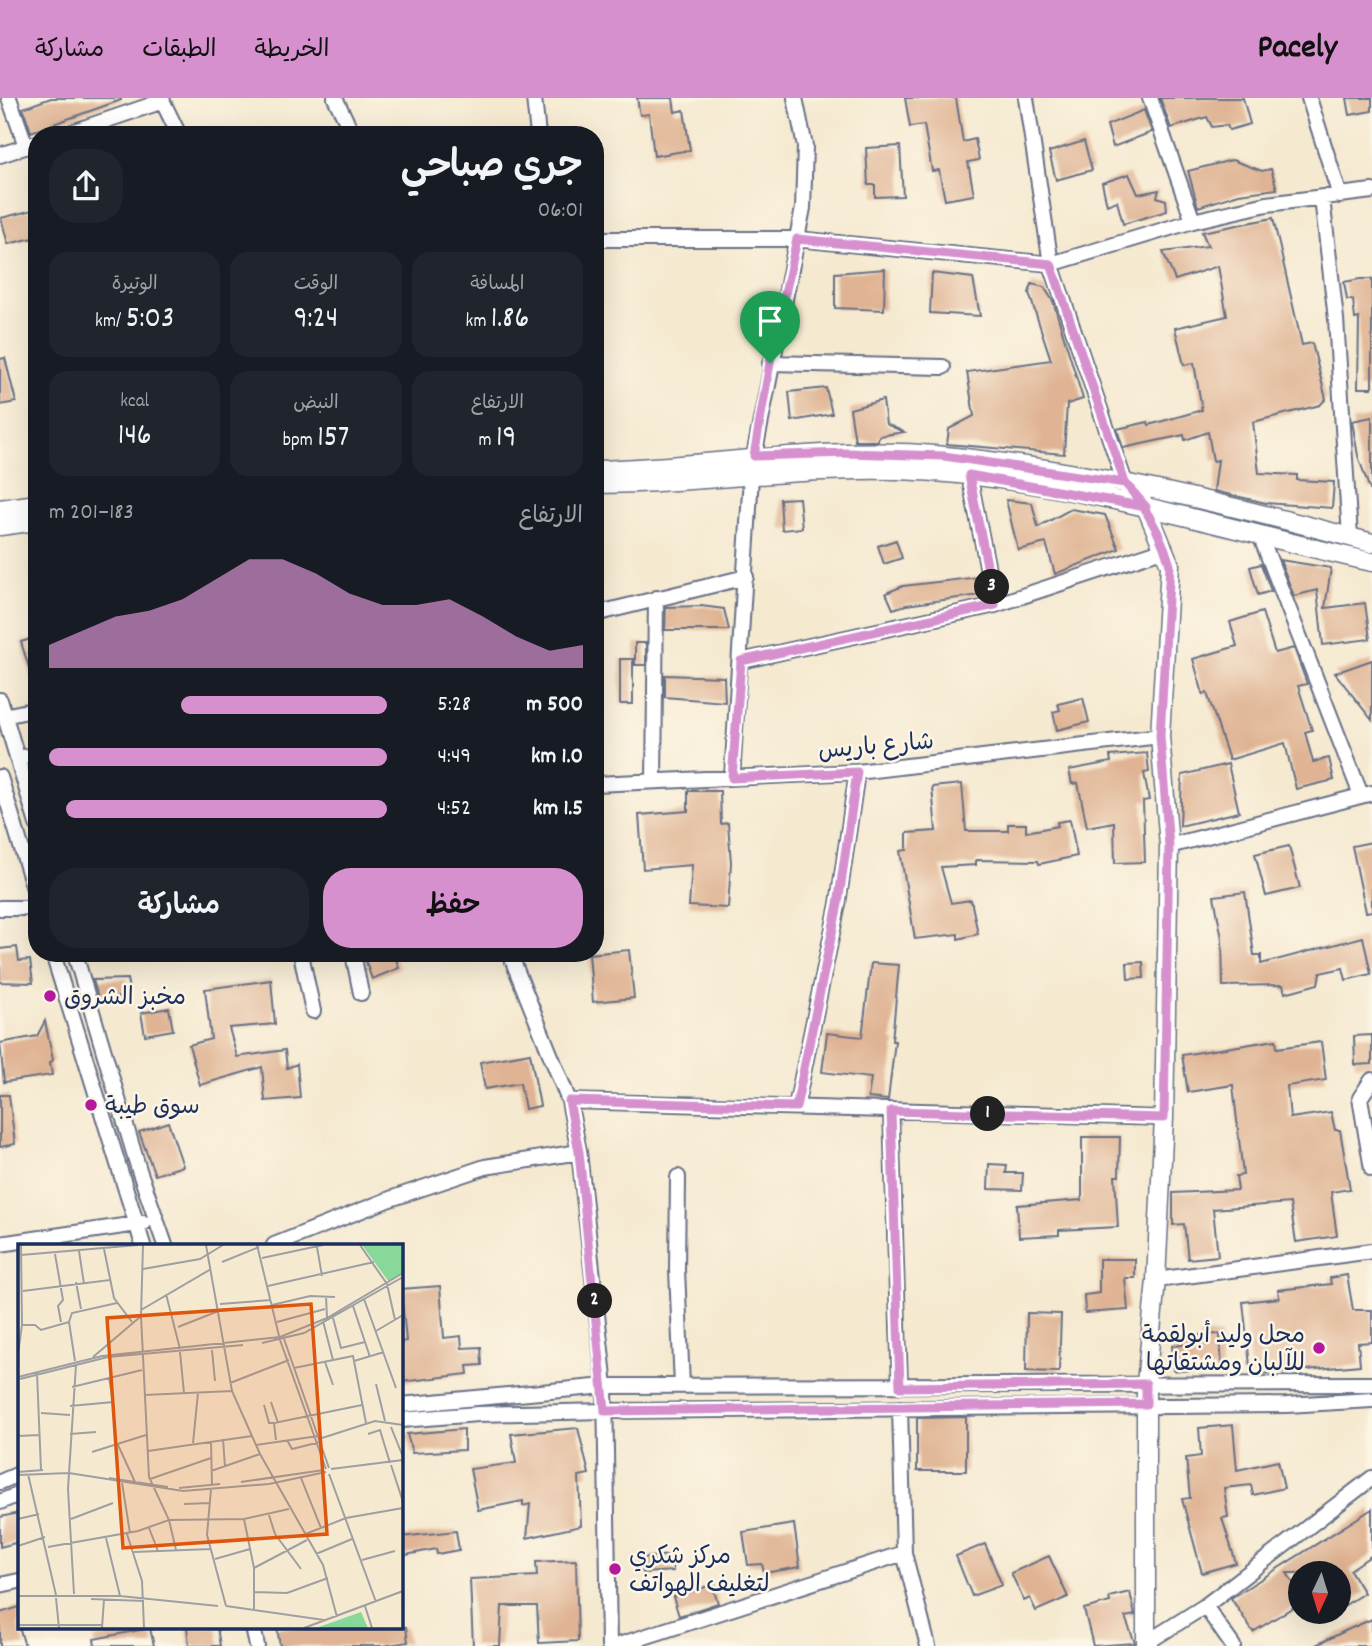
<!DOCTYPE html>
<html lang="ar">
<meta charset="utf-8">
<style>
body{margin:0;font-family:Dekko,"Playpen Sans Arabic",sans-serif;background:#20242c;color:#f1f3f6;direction:rtl;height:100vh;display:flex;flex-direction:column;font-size:26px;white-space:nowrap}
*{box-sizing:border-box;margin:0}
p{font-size:23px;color:#9ea1a6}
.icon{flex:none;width:38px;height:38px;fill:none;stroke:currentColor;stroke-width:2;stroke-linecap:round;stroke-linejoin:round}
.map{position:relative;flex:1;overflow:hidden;direction:ltr}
.side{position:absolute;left:28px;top:28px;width:576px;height:836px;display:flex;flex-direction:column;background:#171b24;border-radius:28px;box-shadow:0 7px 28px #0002;direction:rtl}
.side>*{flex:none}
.needle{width:46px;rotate:184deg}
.fabs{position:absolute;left:1288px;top:1463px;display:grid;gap:14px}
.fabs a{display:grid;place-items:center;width:63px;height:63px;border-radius:50%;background:#171b24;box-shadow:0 7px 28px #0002;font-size:35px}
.pin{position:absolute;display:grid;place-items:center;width:60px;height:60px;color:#fff;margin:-72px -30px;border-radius:50% 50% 50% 0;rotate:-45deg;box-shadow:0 0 7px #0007}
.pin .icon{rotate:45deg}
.km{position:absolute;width:35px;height:35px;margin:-18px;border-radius:50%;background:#222;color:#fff;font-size:19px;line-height:35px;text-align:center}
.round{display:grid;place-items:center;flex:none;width:74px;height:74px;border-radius:28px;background:#20242c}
.headline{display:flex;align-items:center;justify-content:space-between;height:119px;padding:0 21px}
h1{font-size:38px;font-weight:600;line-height:52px}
.stats{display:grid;grid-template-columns:repeat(3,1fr);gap:10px;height:119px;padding:7px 21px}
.stats div{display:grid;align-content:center;border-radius:18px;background:#20242c;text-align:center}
.stats b{font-size:30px;font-weight:600}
.stats small{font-size:19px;font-weight:400}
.stats p{font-size:19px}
.chart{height:196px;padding:14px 21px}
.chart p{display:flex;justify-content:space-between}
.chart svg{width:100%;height:126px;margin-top:7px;fill:#d690ce;opacity:.7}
.action{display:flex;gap:14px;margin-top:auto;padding:14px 21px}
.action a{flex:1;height:80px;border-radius:28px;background:#d690ce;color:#111;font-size:28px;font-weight:600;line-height:80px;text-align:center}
.action a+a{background:#20242c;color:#f1f3f6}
ul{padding:0 21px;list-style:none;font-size:23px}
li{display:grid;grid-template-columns:112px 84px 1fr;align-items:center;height:52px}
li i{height:18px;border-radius:9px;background:#d690ce}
header{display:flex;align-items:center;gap:42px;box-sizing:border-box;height:98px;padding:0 35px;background:#d690ce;color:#111}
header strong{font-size:33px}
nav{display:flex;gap:38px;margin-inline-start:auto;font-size:24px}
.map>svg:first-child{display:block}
.building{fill:#dfb393}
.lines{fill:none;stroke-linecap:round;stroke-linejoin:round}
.minor-casing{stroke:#677086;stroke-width:18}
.tertiary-casing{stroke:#677086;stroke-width:21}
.minor{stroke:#fff;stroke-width:14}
.tertiary{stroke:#fff;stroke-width:18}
.route-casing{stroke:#fff;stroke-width:14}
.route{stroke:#d690ce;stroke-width:9}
.poi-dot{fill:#b5179e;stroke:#fcf5e5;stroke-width:2.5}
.labels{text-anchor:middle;stroke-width:5;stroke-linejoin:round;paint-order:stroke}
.street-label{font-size:24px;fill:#1b2f5e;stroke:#fcf5e5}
.poi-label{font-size:24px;fill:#1b2f5e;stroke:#fcf5e5;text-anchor:start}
.inset-road{fill:none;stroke:#9e9fa2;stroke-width:2}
.view{fill:#de5710;fill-opacity:0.15;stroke:#de5710;stroke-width:3.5}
.inset-edge{fill:none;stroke:#1b2f5e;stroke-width:3.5}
</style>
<header>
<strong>Pacely</strong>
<nav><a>الخريطة</a><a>الطبقات</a><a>مشاركة</a></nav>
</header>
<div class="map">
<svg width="1372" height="1548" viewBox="0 0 1372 1548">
<rect width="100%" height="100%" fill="#fcf5e5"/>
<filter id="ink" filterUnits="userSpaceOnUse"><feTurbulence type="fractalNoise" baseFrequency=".0143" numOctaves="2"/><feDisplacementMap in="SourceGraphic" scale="14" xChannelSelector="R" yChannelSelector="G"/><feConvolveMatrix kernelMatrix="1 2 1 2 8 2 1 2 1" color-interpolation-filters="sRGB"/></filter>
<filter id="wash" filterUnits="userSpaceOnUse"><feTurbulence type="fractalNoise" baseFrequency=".00686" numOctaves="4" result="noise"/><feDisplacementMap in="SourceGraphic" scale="28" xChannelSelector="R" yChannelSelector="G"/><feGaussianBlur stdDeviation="1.57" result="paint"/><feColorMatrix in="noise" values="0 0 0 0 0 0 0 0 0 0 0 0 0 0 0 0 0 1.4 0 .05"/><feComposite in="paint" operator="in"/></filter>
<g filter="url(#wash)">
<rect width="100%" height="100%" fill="#f5e9d0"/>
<g id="blocks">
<!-- building -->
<path class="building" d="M51 0H121V2L31 34 23 10Z
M637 0H673L675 14 684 12 690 52 654 58 649 16 640 17Z
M905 0H956L963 44 975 41 979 62 968 64 974 97 945 102 939 72 932 73 924 27 910 29Z
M1160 0H1243L1250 26 1229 32 1227 27 1212 29 1207 19 1171 30Z
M1347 0H1372V13L1350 17Z
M1144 12 1152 34 1113 49 1107 27Z
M1084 43 1092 72 1056 82 1049 54Z
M900 48 903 98 875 99V87H868L866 50Z
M1232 62 1262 73 1271 71 1277 91 1239 96 1198 109 1188 73Z
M1129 76 1138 96 1159 92 1157 99 1166 102 1167 113 1123 126 1117 103 1107 107 1102 85Z
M37 111V139L8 146 1 120Z
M1273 120 1302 247 1312 245 1326 301 1320 307 1253 324 1259 375 1297 377V382L1334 384 1332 410 1266 405 1214 393 1218 362 1213 363 1208 334 1185 342 1184 337 1123 350 1117 331 1148 324 1149 327 1202 312 1194 265 1184 267 1175 230 1227 218 1218 168 1175 182 1163 154 1208 148 1202 134Z
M885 171 884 212 835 210V175Z
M932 175 973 180 980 218 930 215Z
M1360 181H1372V290H1358L1359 220 1355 221 1353 202H1347L1344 184Z
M1032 186 1044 189 1053 203 1083 301 1067 306 1064 356 947 346 949 331 974 318 967 274 1051 262 1029 195Z
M5 260 16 304 0 307V261Z
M826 290 832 316 792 323 789 294Z
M883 302 886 326 904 334 879 338 878 343H855L850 311Z
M1372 319V392H1370L1358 358 1352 323Z
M799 400 802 430 782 432 780 401Z
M1006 402 1032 405 1038 429 1071 411 1105 417 1119 451 1055 476 1046 445 1018 452Z
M896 442 902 460 884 466 878 448Z
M1280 462 1331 470 1325 510 1365 505 1370 541 1323 547 1317 492 1294 498Z
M1261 466 1271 493 1258 497 1250 469Z
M979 479 981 497 906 507 893 511 886 495 903 488Z
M701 508 724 511 729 532H665L666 509Z
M1262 514 1275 555 1294 550 1307 586 1298 588 1312 632 1305 634 1313 664 1329 660 1334 682 1296 691 1285 645 1229 662 1207 595 1203 596 1193 561 1237 548 1230 524Z
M37 539V585L34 586 21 544Z
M635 545H646V567H635Z
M620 561H633V606H620Z
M1372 562V622L1335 575Z
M665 577 724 579 725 604 665 599Z
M1083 600 1089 624 1057 632 1053 614 1060 612 1058 606Z
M1147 655 1149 674 1144 675 1149 702 1143 703 1145 764 1115 765 1114 724 1087 729 1078 685 1072 686 1069 672 1111 664 1110 658Z
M1228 666 1239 714 1180 728 1182 677Z
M962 686 966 733H1008V726H1026V734L1058 728 1057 724 1070 722 1077 758 1039 766 1038 763 976 762V767L941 769 951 805 971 802 978 836 958 841V836L915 841 900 753 907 752V735L936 733 932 689Z
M688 693H720L721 726 728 725 731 765 728 810 689 808 692 767 643 771 639 717 688 713Z
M1372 744V813L1366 814 1352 748Z
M1289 748 1300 790 1266 798 1255 756Z
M1245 794 1254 857H1261V866L1363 839 1371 876 1346 882 1343 870 1320 875 1318 886 1285 895 1283 887 1223 888 1222 841 1214 798Z
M17 849 19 863 30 862 33 885 0 884V851Z
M629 852 634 900 593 904 589 856Z
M363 856H394L399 870 372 881Z
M1143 864 1144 880 1128 881 1127 865Z
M871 865 899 867 892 943H895L888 1002 868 1000 871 980 822 974 827 935 862 939Z
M127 881 130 897 99 903 93 882Z
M271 882 275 926 229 930 237 959 285 952 287 970 297 966 300 1000 265 1003 262 969 200 987 189 947 211 941 205 891Z
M169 910 173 932 145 937 141 915Z
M45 923 53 962 50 965 52 977 4 984 0 945 37 938Z
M1372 937V966L1355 967 1354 938Z
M1276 942 1277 950 1321 944 1326 982 1287 988 1290 1020 1331 1014 1335 1032H1340L1350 1091 1331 1094 1337 1138 1296 1144 1290 1105 1213 1111 1218 1158 1188 1161 1184 1126 1173 1127V1095L1238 1092 1236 1078 1243 1077 1233 987 1188 994 1182 957Z
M530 955 540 1008 525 1011 520 985 485 991 480 964Z
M0 997H9L15 1046 0 1049Z
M168 1024 183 1068 155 1077 139 1034Z
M1082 1039H1120L1119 1078H1115L1118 1129 1059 1132V1137L1019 1139 1017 1107 1082 1102Z
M989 1066 1007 1067 1006 1075H1023L1022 1092 988 1091Z
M1099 1161H1135V1180H1125L1128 1212 1085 1215 1084 1197 1099 1195Z
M1347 1177 1353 1212H1372V1244L1358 1245 1360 1267 1251 1277 1243 1204 1279 1200 1278 1192 1331 1186 1330 1180Z
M440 1188 444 1240 461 1238 462 1250 481 1249 482 1267 467 1268 468 1276 401 1284V1244L406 1243 401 1191Z
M1027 1215 1061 1216 1059 1274 1026 1273Z
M1220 1236 1222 1271 1174 1273 1172 1248 1200 1245V1237Z
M966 1319V1373H917V1320Z
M1233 1327 1237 1372 1278 1363 1284 1390 1253 1397 1251 1387 1224 1390 1228 1419 1222 1420 1236 1465 1202 1475 1182 1401 1190 1400 1186 1360 1201 1358 1199 1330Z
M578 1330 589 1376 579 1378 581 1428 527 1440 530 1406 523 1408V1403L478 1412 470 1371 516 1365 511 1336Z
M464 1331V1352L412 1355 407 1336Z
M1372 1411V1457L1350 1472 1364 1495 1339 1511V1475H1287L1300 1496V1505L1253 1534 1231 1500Z
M19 1415V1444L0 1449V1419Z
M794 1426 800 1469 764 1475 762 1466 748 1467 743 1434Z
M456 1433 459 1452 437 1456 436 1451 401 1458V1439Z
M985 1446 1002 1487 972 1498 956 1458Z
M671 1457 673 1473 643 1475 641 1460Z
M1049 1458 1068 1499 1036 1513 1030 1500 1024 1503 1011 1475Z
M576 1462 578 1543 539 1545 537 1508H502L500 1548H473L470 1481 537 1478 536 1464Z
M712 1487 718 1505 679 1518 673 1499Z
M1130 1494 1135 1517 1125 1519 1135 1545 1093 1548 1084 1511 1110 1504 1109 1499Z
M19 1509V1529L25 1548H0V1515Z
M1372 1521V1548H1314L1347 1532Z
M187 1529H217L220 1548H189Z
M277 1529H406L408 1544 383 1548H280Z
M150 1530 154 1548H95L94 1541Z"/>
</g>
</g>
<g filter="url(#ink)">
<use href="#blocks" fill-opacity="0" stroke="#677086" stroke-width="2"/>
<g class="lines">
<!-- minor casing -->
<g class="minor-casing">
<path id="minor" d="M9 0 26 48
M161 0 179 37
M335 0 353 37
M534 0 538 37
M1026 0 1051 166 1125 385
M1150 0 1193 123
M1309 0 1340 98
M63 37 163 3
M0 57 37 45
M1322 100 1336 221 1350 439
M595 141H797L1051 166 1193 123 1267 106 1372 93
M770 265 943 269
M754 358 803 110 805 48 795 0
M969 377 995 507
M1260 437 1361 697
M595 516 746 479
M741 563 995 507 1165 451
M0 602 37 726
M4 618 37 611
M17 660 37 657
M0 679 37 801
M732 680 751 378
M654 683 656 500
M595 686 857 674 1160 638
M1169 748 1372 695
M0 810H37
M53 856 143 1147
M75 856 139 1072 165 1147
M301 856 313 913
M353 856 361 895
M510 856 569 1003 579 1054 605 1288 609 1548
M1372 982 1360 1000 1372 1071
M569 1003 1164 1020
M796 1009 838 806 857 674
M891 1013 900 1288
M678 1079 677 1172 682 1288
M0 1146 144 1125
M274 1147 390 1101 485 1069 579 1054
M1156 1182 1372 1153
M401 1307 605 1288 1372 1286
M900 1310 904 1455 928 1548
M401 1322 478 1316 605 1313 1287 1307 1372 1302
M0 1384 19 1376
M0 1404 19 1396
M0 1487 19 1483
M1205 1508 1233 1548
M253 1529 257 1548
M1146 1545 1205 1508 1372 1380
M616 1548 904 1455"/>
</g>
<!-- tertiary casing -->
<g class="tertiary-casing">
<path id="tertiary" d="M595 372C712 369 828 346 945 358 1089 372 1232 407 1372 445
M1125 385 1146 409 1170 467 1160 638 1169 748 1164 1020 1156 1182 1146 1286V1548
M595 386C696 386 796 369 898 372 1059 377 1215 429 1372 464
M0 411 37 406
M0 428 37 423"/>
</g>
<!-- minor -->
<use href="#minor" class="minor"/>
<!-- tertiary -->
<use href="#tertiary" class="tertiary"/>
</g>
</g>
<g class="lines" filter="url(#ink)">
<!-- route casing -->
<g class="route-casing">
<path id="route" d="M770 265 754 358 847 355 944 358 1125 385C1147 410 1161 436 1170 467L1160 638 1169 748 1164 1020 891 1013 900 1289 1146 1286V1306L605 1313 579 1054 569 1003 796 1009 838 806 857 674 732 680 741 563 995 507 969 377 1146 409 1125 385 1051 166 797 141 770 265"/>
</g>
<!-- route -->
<use href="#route" class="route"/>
</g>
<!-- markers -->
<g class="poi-dot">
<circle cx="50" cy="898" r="7"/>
<circle cx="91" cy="1007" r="7"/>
<circle cx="1319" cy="1250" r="7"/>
<circle cx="615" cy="1471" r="7"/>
</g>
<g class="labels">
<!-- street labels -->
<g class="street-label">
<text transform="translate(876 647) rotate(-5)" y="8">شارع باريس</text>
</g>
<!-- poi labels -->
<g class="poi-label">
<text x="64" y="906">مخبز الشروق</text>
<text x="105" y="1015">سوق طيبة</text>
<text x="1305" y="1244" text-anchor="end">محل وليد أبولقمة<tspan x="1305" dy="28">للآلبان ومشتقاتها</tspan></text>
<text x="629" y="1465">مركز شكري<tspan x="629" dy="28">لتغليف الهواتف</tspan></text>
</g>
</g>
<!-- overview -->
<g transform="translate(18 1146)">
<rect width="385" height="385" fill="#f5e9d0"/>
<path d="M344 1H385V28L371 38ZM343 368 350 384H298Z" fill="#88d999"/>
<path class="inset-road" d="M125 1 123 72 131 233 151 276 158 306M188 1 214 147 242 210 305 321 319 373M239 1 262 96 308 225M342 1 369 40 377 76M299 3 304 32M86 5 96 54 114 78M61 7 66 40M37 10 45 56 40 62 43 78M3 11 120 1M244 14 305 1M204 18 241 3M125 25 182 15 205 1M58 38 63 65M250 42 356 18M5 47 92 36M148 50 162 105M308 52 309 74M346 55 378 144M202 60 253 56M254 61 292 52 317 53M335 62 352 113M123 66 193 25M315 74 323 104 347 98M305 77 315 116M259 78 307 65M5 81H17L23 86 51 78M160 83 203 66M358 87 385 71M266 95 311 224M244 99 286 89 385 33M194 106 197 137M162 108 166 149M0 110 4 81 3 1M75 113 122 73M57 117 51 78 54 69 99 59M336 117 366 108M307 118 315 141M276 124 335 112 348 179M19 129 23 226M0 133 84 112 262 93 309 74 385 29M2 135 90 113 225 101M212 139 271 116M358 140 367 177M54 143 124 126M126 151 214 147M253 158 260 179M246 161 251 179H256M52 162 95 158 91 133M23 169 52 171M373 183 385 213M52 190 78 188M350 190 362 186 372 219M0 192 21 191M304 194 357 177 385 181M205 195 207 223M258 196 256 179 344 161M269 196 274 205 302 198M193 197 194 242M175 199 180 149M100 201 117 238M238 201 300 192M130 207 234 192M74 208 128 191M373 221 385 258M313 225 385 216M193 227 242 210M0 228 25 226M10 230 38 351M311 230 358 358M0 231 51 229 165 247 251 240 308 228M91 234 150 243M283 234 303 284M132 235 193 214M223 238 306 226M104 239 112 289M161 244 202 240M193 245 189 291 208 362M166 260 192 259M251 271 257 290 283 325M0 275 21 270M53 275 95 259M226 275 236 324V367M131 284 140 307M109 290 124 337 126 384M285 291 328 274 385 264M88 294 102 352M0 302 27 293M30 303 120 287 151 276 226 275 271 265M116 308 193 305M298 310 334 295M197 315 232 305M344 316 377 307M236 324 289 296M236 348 269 349 310 334M56 350 50 245 58 121M0 352H102L200 362M38 354 41 384M73 355 126 357M208 362 306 376M347 362 354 384M0 381H84M84 384 86 355M286 384 385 347"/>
<path class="view" d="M293 60 309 290 105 304 89 74Z"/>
<rect width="385" height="385" class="inset-edge"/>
</g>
</svg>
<div class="fabs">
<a><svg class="needle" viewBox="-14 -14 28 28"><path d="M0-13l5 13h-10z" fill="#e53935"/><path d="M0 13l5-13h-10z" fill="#9ea1a6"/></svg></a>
</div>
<div class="pin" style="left:770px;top:265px;background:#1e9e55"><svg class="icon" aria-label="arrive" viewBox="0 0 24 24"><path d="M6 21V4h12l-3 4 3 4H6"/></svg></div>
<b class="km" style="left:988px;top:1016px">1</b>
<b class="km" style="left:595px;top:1203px">2</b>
<b class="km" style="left:992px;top:489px">3</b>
<section class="side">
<div class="headline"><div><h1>جري صباحي</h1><p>06:01</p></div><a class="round"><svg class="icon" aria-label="share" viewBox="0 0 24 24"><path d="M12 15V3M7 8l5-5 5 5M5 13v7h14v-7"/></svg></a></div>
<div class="stats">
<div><p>المسافة</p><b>1.86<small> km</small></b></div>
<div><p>الوقت</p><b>9:24</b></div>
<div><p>الوتيرة</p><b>5:03<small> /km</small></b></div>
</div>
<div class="stats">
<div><p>الارتفاع</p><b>19<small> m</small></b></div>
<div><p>النبض</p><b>157<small> bpm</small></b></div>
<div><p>kcal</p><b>146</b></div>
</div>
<div class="chart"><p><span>الارتفاع</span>183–201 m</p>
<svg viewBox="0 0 160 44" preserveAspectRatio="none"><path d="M0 44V36L10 31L20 26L30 24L40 20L50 13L60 6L70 6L80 11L90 18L100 22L110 22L120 20L130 26L140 33L150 38L160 36V44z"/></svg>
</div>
<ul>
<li><b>500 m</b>5:28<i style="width:61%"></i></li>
<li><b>1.0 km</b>4:49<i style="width:100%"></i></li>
<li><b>1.5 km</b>4:52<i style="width:95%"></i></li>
</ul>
<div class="action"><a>حفظ</a><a>مشاركة</a></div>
</section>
</div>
